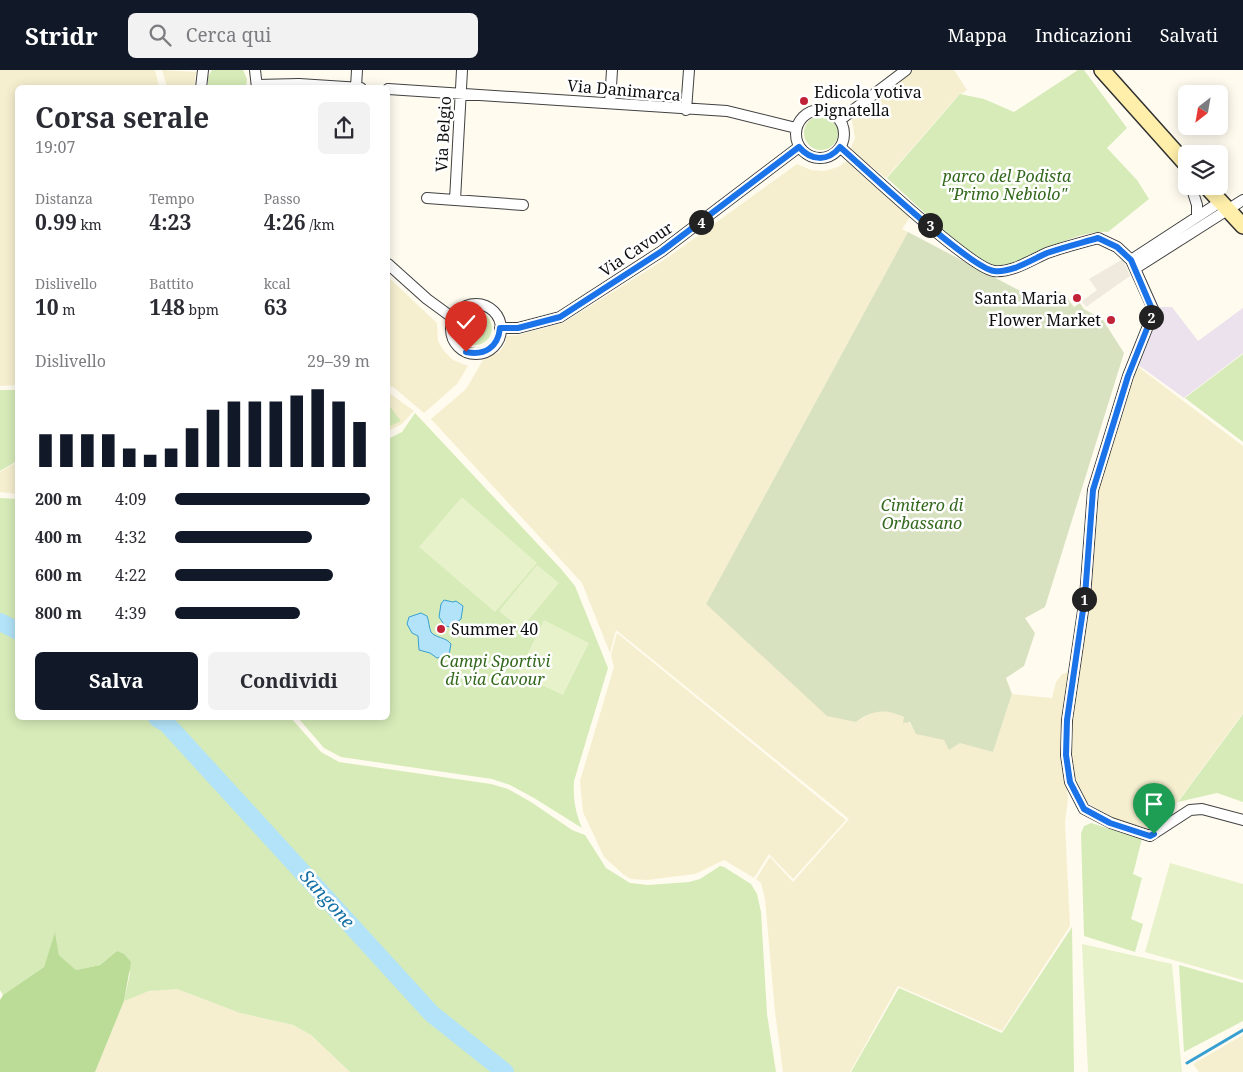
<!DOCTYPE html>
<html lang="it">
<meta charset="utf-8">
<style>
body{margin:0;font-family:"Noto Serif",serif;background:#f2f2f3;color:#2b2b33;height:100vh;display:flex;flex-direction:column;font-size:19px;white-space:nowrap}
*{box-sizing:border-box;margin:0}
p{font-size:16px;color:#7c7c81}
.icon{flex:none;width:28px;height:28px;fill:none;stroke:currentColor;stroke-width:2;stroke-linecap:round;stroke-linejoin:round}
.map{position:relative;flex:1;overflow:hidden}
.side{position:absolute;left:15px;top:15px;width:375px;height:635px;display:flex;flex-direction:column;background:#fff;border-radius:8px;box-shadow:0 2px 12px #0003}
.side>*{flex:none}
.needle{width:32px;rotate:211deg}
.tools{position:absolute;left:1178px;top:15px;display:grid;gap:10px}
.tools a{display:grid;place-items:center;width:50px;height:50px;border-radius:8px;background:#fff;box-shadow:0 2px 12px #0003;font-size:25px}
.pin{position:absolute;display:grid;place-items:center;width:42px;height:42px;color:#fff;margin:-51px -21px;border-radius:50% 50% 50% 0;rotate:-45deg;box-shadow:0 0 5px #0007}
.pin .icon{rotate:45deg}
.km{position:absolute;width:25px;height:25px;margin:-12px;border-radius:50%;background:#222;color:#fff;font-size:14px;line-height:25px;text-align:center}
.round{display:grid;place-items:center;flex:none;width:52px;height:52px;border-radius:8px;background:#f2f2f3}
.overview{display:flex;align-items:center;justify-content:space-between;height:85px;padding:0 20px}
h1{font-size:28px;font-weight:700;line-height:38px}
.figures{display:grid;grid-template-columns:repeat(3,1fr);gap:8px;height:85px;padding:5px 20px}
.figures div{display:grid;align-content:center}
.figures b{font-size:21px;font-weight:700}
.figures small{font-size:14px;font-weight:400}
.figures p{font-size:14px}
.chart{height:140px;padding:10px 20px}
.chart p{display:flex;justify-content:space-between}
.chart svg{width:100%;height:90px;margin-top:5px;stroke:#111827;stroke-width:6}
.action{display:flex;gap:10px;margin-top:auto;padding:10px 20px}
.action a{flex:1;height:58px;border-radius:8px;background:#111827;color:#fff;font-size:20px;font-weight:700;line-height:58px;text-align:center}
.action a+a{background:#f2f2f3;color:#2b2b33}
ul{padding:0 20px;list-style:none;font-size:16px}
li{display:grid;grid-template-columns:80px 60px 1fr;align-items:center;height:38px}
li i{height:12px;border-radius:6px;background:#111827}
header{display:flex;align-items:center;gap:30px;box-sizing:border-box;height:70px;padding:0 25px;background:#111827;color:#fff}
header strong{font-size:24px}
nav{display:flex;gap:28px;margin-inline-start:auto;font-size:18px}
.search{width:350px;height:45px;background:#f2f2f3;display:flex;align-items:center;gap:12px;box-sizing:border-box;padding:0 18px;border-radius:8px;color:#7c7c81;font-size:19px}
.map>svg:first-child{display:block}
.industrial{fill:#ebe2ed}
.farmland{fill:#f6efcf}
.green{fill:#d6ebb8}
.forest{fill:#bbdc97}
.cemetery{fill:#d9e2c0}
.pitch{fill:#e7f2ca}
.plaza{fill:#f0e9de}
.water{fill:#b3e3f8;stroke:#38a0d1}
.lines{fill:none;stroke-linecap:round;stroke-linejoin:round}
.stream{stroke:#38a0d1;stroke-width:3}
.river{stroke:#b3e3f8;stroke-width:18}
.street-casing{stroke:#414141;stroke-width:12}
.secondary-casing{stroke:#303030;stroke-width:18}
.street{stroke:#fff;stroke-width:10}
.secondary{stroke:#ffefaa;stroke-width:15}
.route-casing{stroke:#fff;stroke-width:10}
.route{stroke:#1a73e8;stroke-width:6}
.poi-dot{fill:#c22237;stroke:#fff;stroke-width:2}
.labels{text-anchor:middle;stroke-width:5;stroke-linejoin:round;paint-order:stroke}
.street-label{font-size:16px;fill:#0e0e0e;stroke:#fff}
.poi-label{font-size:16px;fill:#0e0e0e;stroke:#fff;text-anchor:start}
.park-label{font-size:16px;font-style:italic;fill:#32681c;stroke:#fff}
.water-label{font-size:18px;font-style:italic;fill:#1470a4;stroke:#fff}
</style>
<header>
<strong>Stridr</strong>
<div class="search"><svg class="icon" aria-label="search" viewBox="0 0 24 24"><circle cx="10" cy="10" r="6"/><path d="M15 15l6 6"/></svg>Cerca qui</div>
<nav><a>Mappa</a><a>Indicazioni</a><a>Salvati</a></nav>
</header>
<div class="map">
<svg width="1243" height="1002" viewBox="0 0 1243 1002">
<rect width="100%" height="100%" fill="#fffbef"/>
<!-- industrial -->
<path class="industrial" d="M1158 237H1172L1198 271 1243 238V283L1184 328 1137 294 1155 252Z"/>
<!-- farmland -->
<path class="farmland" d="M0 0H155L159 17 18 18 17 315 0 316Z
M162 0 196 2 194 17H167Z
M910 0H954L967 20 956 28 886 108 850 80 855 68 851 45Z
M848 90 912 144 902 159 908 162 706 534 856 652 873 642 890 641 904 647 914 658 993 682 1012 624 1052 628 1056 612 1062 604 1069 602 1063 662 1068 729 1065 753 1070 856 1002 961 898 916 850 1002H783L775 942 765 829 761 813 756 809 770 787 793 812 849 749 616 560 610 583 582 513 431 349 466 319 483 290 499 282 505 274 506 266 518 265 563 253 667 188 797 94 811 100 824 101 838 97Z
M388 207 437 253 438 271 444 281 453 290 468 296 457 314 424 343 393 317 388 316Z
M1137 296 1243 376V643L1156 761 1118 750 1089 734 1080 724 1069 685 1070 650 1097 422Z
M388 322 414 341 402 354 388 361Z
M17 392V424L0 422V402Z
M617 563 846 750 793 809 769 784 754 808 724 790 695 804 647 810 631 809 624 805 604 787 583 742 580 711 614 597 611 585Z
M164 918 177 919 240 943 293 955 311 965 350 1002H95L124 931 138 924Z
M1243 965V1002H1199L1193 994Z"/>
<!-- green -->
<path class="green" d="M212 0H243L247 9 246 17H208V7Z
M1078 0H1084L1127 58 1107 78 1137 110 1149 129 1108 162C1087 160 1060 173 1041 181 1029 186 1009 199 994 195 971 189 907 126 887 108L960 24 984 29 1014 42Z
M804 63a17 17 0 1 1 34 0a17 17 0 1 1-34 0Z
M458 258a17 17 0 1 1 34 0a17 17 0 1 1-34 0Z
M1243 284V372L1185 328Z
M0 320H18L17 391 0 401Z
M388 334 401 351 388 357Z
M415 343 562 500 575 516 608 598 574 711C573 728 575 742 582 758L534 728 510 715 492 709 341 687 324 678 298 648H388V369L402 362Z
M0 428 17 429 18 648H291L321 682 339 692 491 714 508 719 531 732 572 760 585 765 606 798 630 813 648 815 689 812 700 809 720 796 724 797 751 814 757 824 761 842 767 944 776 1002H350L311 965 293 955 240 943 177 919 149 921 124 931 130 903 117 881 100 895 76 900 59 885 55 863 44 897 3 925 0 920Z
M1243 644V732L1217 723 1178 732Z
M1091 753 1142 769 1133 804 1142 808 1131 849 1143 854 1135 882 1084 866 1081 763 1084 756Z
M1072 857 1074 1002H851L899 918 1002 963Z
M1179 895 1243 913V951L1184 982Z"/>
<!-- forest -->
<path class="forest" d="M55 862 59 885 76 900 100 895 117 881 124 884 131 892 124 931 95 1002H0V930L3 925 44 897Z"/>
<!-- cemetery -->
<path class="cemetery" d="M908 162 1047 235 1058 221 1065 225 1074 237 1080 233 1084 239 1103 250 1124 283 1045 537 1025 548 1035 563 1024 596 1006 608 1012 624 993 682 960 673 949 680 944 670 916 664 910 652 903 653 904 647C886 638 871 640 856 652L827 646 706 534Z"/>
<!-- pitch -->
<path class="pitch" d="M462 427 537 493 495 542 419 477Z
M537 495 559 513 521 559 499 541Z
M544 550 589 573 563 625 518 604Z
M1170 793 1243 814V910L1145 882Z
M1082 874 1172 894 1182 1002H1088Z"/>
<!-- plaza -->
<path class="plaza" d="M1123 189 1130 206 1086 237 1082 231 1097 220 1089 209Z"/>
<!-- water -->
<path class="water" d="M444 530 453 532 456 531 463 536 461 549 451 557 445 556 439 547 441 534Z
M421 543 427 546C429 551 429 558 431 562 435 568 446 567 451 574L449 585 437 588 430 583 419 580 418 566 412 563 407 554 409 547Z"/>
<g class="lines">
<!-- stream -->
<path class="stream" d="M1187 993 1243 960"/>
<!-- river -->
<path class="river" d="M0 552 18 561
M157 648 167 654 432 944 505 1002"/>
<!-- street casing -->
<g class="street-casing">
<path id="street" d="M255 0 257 18
M257 15 299 14 361 18
M356 17 357 0
M201 18 203 0
M388 19 727 41 796 58
M610 33 612 0
M796 64a24 24 0 1 1 48 0a24 24 0 1 1-48 0Z
M686 40 689 0
M840 50 906 0
M840 77C865 99 970 198 994 201 1012 203 1031 190 1047 183 1064 177 1081 173 1098 168L1117 177 1131 190 1153 239 1150 251 1128 306 1093 420 1085 527 1067 650 1066 685 1070 712 1084 739 1111 753 1150 766 1190 740 1202 739 1243 750
M1191 116 1197 135V147
M427 128 523 135
M455 130 462 0
M1131 190 1220 132
M388 194 427 229 453 248
M1136 198 1243 130
M451 259a25 25 0 1 1 50 0a25 25 0 1 1-50 0Z
M500 258H518L560 247 662 181 799 77"/>
</g>
<!-- secondary casing -->
<g class="secondary-casing">
<path id="secondary" d="M1102 0 1186 94
M1206 116 1243 156"/>
</g>
<!-- street -->
<use href="#street" class="street"/>
<!-- secondary -->
<use href="#secondary" class="secondary"/>
</g>
<g class="lines">
<!-- route casing -->
<g class="route-casing">
<path id="route" d="M466 282C485 286 498 277 500 258H518L560 247 662 181 799 77C811 91 828 92 840 77 865 99 970 198 994 201 1012 203 1031 190 1047 183 1064 177 1081 173 1098 168L1117 177 1131 190 1152 239 1150 251 1128 306 1093 420 1085 526 1067 650 1066 685 1070 712 1084 739 1110 753 1150 766 1154 764"/>
</g>
<!-- route -->
<use href="#route" class="route"/>
</g>
<!-- markers -->
<g class="poi-dot">
<circle cx="804" cy="31" r="5"/>
<circle cx="1077" cy="228" r="5"/>
<circle cx="1111" cy="250" r="5"/>
<circle cx="441" cy="559" r="5"/>
</g>
<g class="labels">
<!-- street labels -->
<g class="street-label">
<text transform="translate(624 20) rotate(5)" y="6">Via Danimarca</text>
<text transform="translate(443 64) rotate(-87)" y="6">Via Belgio</text>
<text transform="translate(636 179) rotate(-34)" y="6">Via Cavour</text>
</g>
<!-- poi labels -->
<g class="poi-label">
<text x="814" y="28">Edicola votiva<tspan x="814" dy="18">Pignatella</tspan></text>
<text x="1067" y="234" text-anchor="end">Santa Maria</text>
<text x="1101" y="256" text-anchor="end">Flower Market</text>
<text x="451" y="565">Summer 40</text>
</g>
<!-- park labels -->
<g class="park-label">
<text x="1007" y="112">parco del Podista<tspan x="1007" dy="18">"Primo Nebiolo"</tspan></text>
<text x="922" y="441">Cimitero di<tspan x="922" dy="18">Orbassano</tspan></text>
<text x="495" y="597">Campi Sportivi<tspan x="495" dy="18">di via Cavour</tspan></text>
</g>
<!-- water labels -->
<g class="water-label">
<text transform="translate(327 829) rotate(48)" y="6">Sangone</text>
</g>
</g>
</svg>
<div class="tools">
<a><svg class="needle" viewBox="-14 -14 28 28"><path d="M0-13l5 13h-10z" fill="#e53935"/><path d="M0 13l5-13h-10z" fill="#7c7c81"/></svg></a>
<a><svg class="icon" aria-label="layers" viewBox="0 0 24 24"><path d="M12 4l9 5-9 5-9-5zM3 14l9 5 9-5"/></svg></a>
</div>
<div class="pin" style="left:1154px;top:764px;background:#1e9e55"><svg class="icon" aria-label="arrive" viewBox="0 0 24 24"><path d="M6 21V4h12l-3 4 3 4H6"/></svg></div>
<div class="pin" style="left:466px;top:282px;background:#d93025"><svg class="icon" aria-label="check" viewBox="0 0 24 24"><path d="M5 12l5 5 9-10"/></svg></div>
<b class="km" style="left:1084px;top:529px">1</b>
<b class="km" style="left:1151px;top:247px">2</b>
<b class="km" style="left:930px;top:155px">3</b>
<b class="km" style="left:701px;top:152px">4</b>
<section class="side">
<div class="overview"><div><h1>Corsa serale</h1><p>19:07</p></div><a class="round"><svg class="icon" aria-label="share" viewBox="0 0 24 24"><path d="M12 15V3M7 8l5-5 5 5M5 13v7h14v-7"/></svg></a></div>
<div class="figures">
<div><p>Distanza</p><b>0.99<small> km</small></b></div>
<div><p>Tempo</p><b>4:23</b></div>
<div><p>Passo</p><b>4:26<small> /km</small></b></div>
</div>
<div class="figures">
<div><p>Dislivello</p><b>10<small> m</small></b></div>
<div><p>Battito</p><b>148<small> bpm</small></b></div>
<div><p>kcal</p><b>63</b></div>
</div>
<div class="chart"><p><span>Dislivello</span>29–39 m</p>
<svg viewBox="0 0 160 44" preserveAspectRatio="none"><path d="M5 44V28M15 44V28M25 44V28M35 44V28M45 44V35M55 44V38M65 44V35M75 44V25M85 44V16M95 44V12M105 44V12M115 44V12M125 44V9M135 44V6M145 44V12M155 44V22"/></svg>
</div>
<ul>
<li><b>200 m</b>4:09<i style="width:100%"></i></li>
<li><b>400 m</b>4:32<i style="width:70%"></i></li>
<li><b>600 m</b>4:22<i style="width:81%"></i></li>
<li><b>800 m</b>4:39<i style="width:64%"></i></li>
</ul>
<div class="action"><a>Salva</a><a>Condividi</a></div>
</section>
</div>
